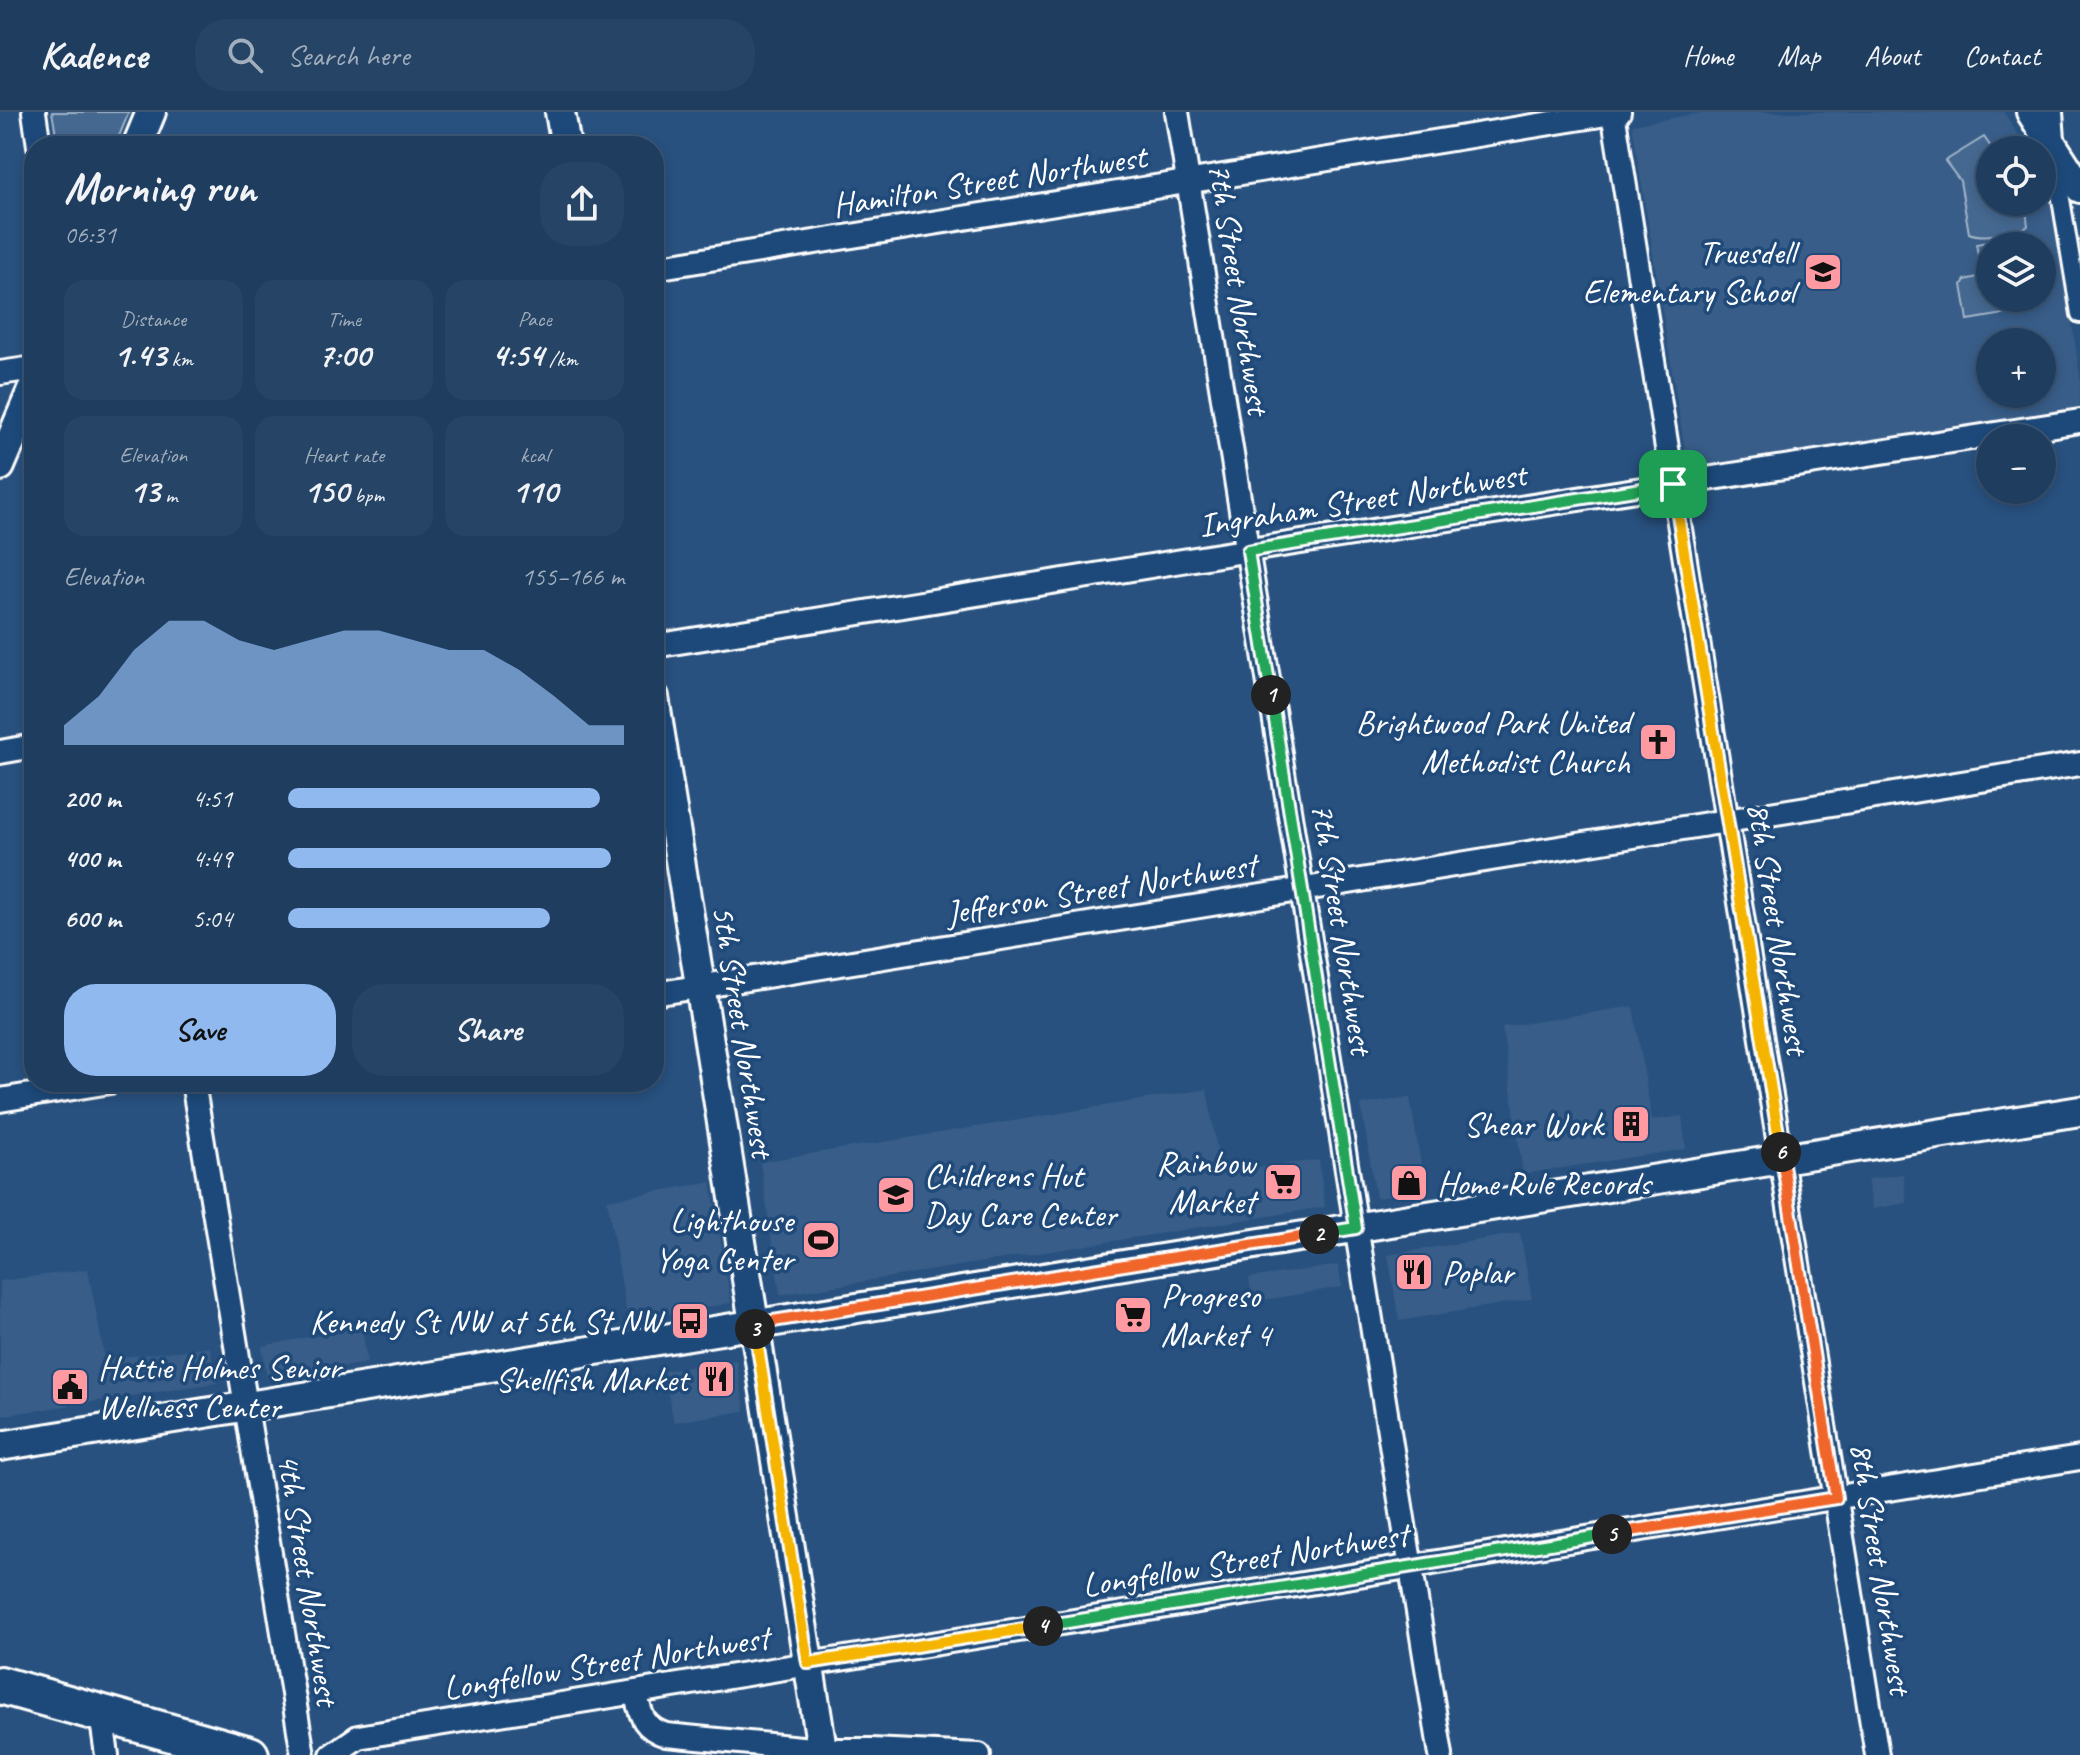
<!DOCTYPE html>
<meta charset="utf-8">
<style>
body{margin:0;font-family:Caveat,sans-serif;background:#264465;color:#f1f3f6;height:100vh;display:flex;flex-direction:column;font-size:30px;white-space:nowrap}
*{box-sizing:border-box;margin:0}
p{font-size:26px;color:#a1aebd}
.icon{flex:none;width:44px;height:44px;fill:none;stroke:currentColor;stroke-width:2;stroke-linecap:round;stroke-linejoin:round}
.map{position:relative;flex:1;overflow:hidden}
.panel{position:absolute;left:24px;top:24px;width:640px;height:956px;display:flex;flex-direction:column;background:#1e3d5f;border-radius:32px;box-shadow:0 4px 12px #0003,0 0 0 2px #3c5674}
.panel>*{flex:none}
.tools{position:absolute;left:1976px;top:24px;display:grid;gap:16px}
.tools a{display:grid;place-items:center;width:80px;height:80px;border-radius:50%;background:#1e3d5f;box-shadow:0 4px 12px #0003,0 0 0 2px #3c5674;font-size:40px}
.pin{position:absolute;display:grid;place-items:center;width:68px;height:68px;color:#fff;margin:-34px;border-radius:16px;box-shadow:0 4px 12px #0006}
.km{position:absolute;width:40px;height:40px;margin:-20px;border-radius:50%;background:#222;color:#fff;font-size:22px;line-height:40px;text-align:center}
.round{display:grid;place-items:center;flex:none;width:84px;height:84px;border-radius:32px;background:#264465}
.head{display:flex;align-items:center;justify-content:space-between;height:136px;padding:0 40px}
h1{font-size:44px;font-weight:700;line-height:60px}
.metrics{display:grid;grid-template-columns:repeat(3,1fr);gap:12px;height:136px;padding:8px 40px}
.metrics div{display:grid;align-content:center;border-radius:20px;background:#264465;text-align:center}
.metrics b{font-size:34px;font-weight:700}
.metrics small{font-size:22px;font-weight:400}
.metrics p{font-size:22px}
.chart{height:224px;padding:16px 40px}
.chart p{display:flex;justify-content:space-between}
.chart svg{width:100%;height:144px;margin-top:8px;fill:#90b9f0;opacity:.7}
.action{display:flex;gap:16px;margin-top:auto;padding:16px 40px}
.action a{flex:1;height:92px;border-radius:32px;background:#90b9f0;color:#111;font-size:32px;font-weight:700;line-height:92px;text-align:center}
.action a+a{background:#264465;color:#f1f3f6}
ul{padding:0 40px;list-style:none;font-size:26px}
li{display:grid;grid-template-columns:128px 96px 1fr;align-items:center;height:60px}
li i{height:20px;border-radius:10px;background:#90b9f0}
header{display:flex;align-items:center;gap:48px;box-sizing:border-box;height:112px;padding:0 40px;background:#1e3d5f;border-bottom:2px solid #3c5674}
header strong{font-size:38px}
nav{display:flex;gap:44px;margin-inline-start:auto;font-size:28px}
.search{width:560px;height:72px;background:#264465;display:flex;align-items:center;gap:20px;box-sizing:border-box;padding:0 28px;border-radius:32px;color:#a1aebd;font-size:30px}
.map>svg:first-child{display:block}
.built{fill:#375d88;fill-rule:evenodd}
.green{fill:#446890;stroke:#a2b4c8;stroke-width:2}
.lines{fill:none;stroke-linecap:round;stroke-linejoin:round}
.pedestrian-casing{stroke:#fff;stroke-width:22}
.minor-casing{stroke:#fff;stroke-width:28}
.tertiary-casing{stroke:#fff;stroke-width:34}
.primary-casing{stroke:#fff;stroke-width:42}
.pedestrian{stroke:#1f4a7a;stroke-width:16}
.minor{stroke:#1f4a7a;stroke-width:22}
.tertiary{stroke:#1f4a7a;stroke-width:28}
.primary{stroke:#1f4a7a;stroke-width:36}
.split-1-casing{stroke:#fff;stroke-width:16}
.split-2-casing{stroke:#fff;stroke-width:16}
.split-3-casing{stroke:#fff;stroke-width:16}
.split-4-casing{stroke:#fff;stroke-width:16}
.split-5-casing{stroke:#fff;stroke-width:16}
.split-6-casing{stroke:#fff;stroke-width:16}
.split-7-casing{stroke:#fff;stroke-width:16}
.split-1{stroke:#22a559;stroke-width:10}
.split-2{stroke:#22a559;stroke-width:10}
.split-3{stroke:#f0652b;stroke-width:10}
.split-4{stroke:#f5b400;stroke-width:10}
.split-5{stroke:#22a559;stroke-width:10}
.split-6{stroke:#f0652b;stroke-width:10}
.split-7{stroke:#f5b400;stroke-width:10}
.labels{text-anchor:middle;stroke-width:7;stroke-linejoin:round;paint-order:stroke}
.street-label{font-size:34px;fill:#fff;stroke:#1f4a7a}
.poi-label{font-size:34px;fill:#fff;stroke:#1f4a7a;text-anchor:end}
</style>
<header>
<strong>Kadence</strong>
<div class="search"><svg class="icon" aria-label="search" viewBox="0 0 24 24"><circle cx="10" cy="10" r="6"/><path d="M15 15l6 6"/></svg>Search here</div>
<nav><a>Home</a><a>Map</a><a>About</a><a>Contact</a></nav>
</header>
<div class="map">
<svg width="2080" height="1643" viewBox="0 0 2080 1643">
<rect width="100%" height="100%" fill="#28517f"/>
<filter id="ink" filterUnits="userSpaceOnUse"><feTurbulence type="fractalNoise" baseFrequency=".0125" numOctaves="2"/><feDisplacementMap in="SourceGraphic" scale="16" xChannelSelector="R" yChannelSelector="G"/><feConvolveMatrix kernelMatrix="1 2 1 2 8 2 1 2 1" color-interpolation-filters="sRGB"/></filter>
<g filter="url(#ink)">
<!-- built -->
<path class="built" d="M1706 0H2004L2027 38H1990V90H2042V62L2051 77 2080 263V298L1688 357 1632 13ZM1990 134H2042V186H1990ZM1990 230H2042V282H1990Z
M1633 894 1652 1008 1682 1004 1686 1037 1523 1062 1502 915Z
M1207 977 1221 1060 1319 1048 1325 1095 780 1183 760 1050Z
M1410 985 1425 1078 1376 1086 1361 993Z
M1903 1062 1907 1091 1872 1097 1868 1067Z
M711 1070 731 1191 628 1209 607 1088Z
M1520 1121 1532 1187 1399 1209 1388 1143Z
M1338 1153 1342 1175 1252 1190 1249 1166Z
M88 1157 105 1247 210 1235 217 1271 0 1304V1169Z
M362 1215 367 1251 267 1267 262 1234Z
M736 1248 745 1299 674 1310 663 1259Z"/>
<!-- green -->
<path class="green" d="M52 0H129L115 34H58Z
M1984 25 1993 38H1990V90H2025L2028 114C2016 121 1982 127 1969 121L1960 69 1945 49Z
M2027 123 2029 134H1990V186H2038L2040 196 1968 208 1962 173 1965 168 1982 164 1976 132Z"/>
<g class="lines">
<!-- pedestrian casing -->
<g class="pedestrian-casing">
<path id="pedestrian" d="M2054 0 2060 81 2080 202"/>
</g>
<!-- minor casing -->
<g class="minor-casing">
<path id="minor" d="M34 0 39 34
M1177 0 1441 1643
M1613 0 1877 1643
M654 156 1619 0
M0 261 34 256
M654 534 1269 435 2080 309
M0 640 34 634
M654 882 2080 652
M193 970 303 1643
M0 988 110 970
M635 1580C641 1603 642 1615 666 1623L822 1638H871L979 1643
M101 1602 107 1643
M332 1643 358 1625 2080 1346"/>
</g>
<!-- tertiary casing -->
<g class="tertiary-casing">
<path id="tertiary" d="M560 0 566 34
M2031 0 2080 76
M137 34 151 0
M0 354 34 274
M654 585 823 1643
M0 1334 2080 999"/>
</g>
<!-- primary casing -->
<g class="primary-casing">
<path id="primary" d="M0 1573 250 1643"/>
</g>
<!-- pedestrian -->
<use href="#pedestrian" class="pedestrian"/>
<!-- minor -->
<use href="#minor" class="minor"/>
<!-- tertiary -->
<use href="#tertiary" class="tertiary"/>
<!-- primary -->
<use href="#primary" class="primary"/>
</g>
</g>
<g class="lines" filter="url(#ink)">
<!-- split-1 casing -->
<g class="split-1-casing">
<path id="split-1" d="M1271 583 1248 439 1673 372"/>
</g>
<!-- split-2 casing -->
<g class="split-2-casing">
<path id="split-2" d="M1271 583 1356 1116 1319 1122"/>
</g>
<!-- split-3 casing -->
<g class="split-3-casing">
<path id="split-3" d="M755 1217 754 1212 1319 1122"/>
</g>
<!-- split-4 casing -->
<g class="split-4-casing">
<path id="split-4" d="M755 1217 808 1551 1043 1514"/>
</g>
<!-- split-5 casing -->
<g class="split-5-casing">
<path id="split-5" d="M1043 1514 1612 1422"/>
</g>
<!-- split-6 casing -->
<g class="split-6-casing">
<path id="split-6" d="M1612 1422 1836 1386 1781 1040"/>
</g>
<!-- split-7 casing -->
<g class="split-7-casing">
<path id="split-7" d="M1673 372 1781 1040"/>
</g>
<!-- split-1 -->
<use href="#split-1" class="split-1"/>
<!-- split-2 -->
<use href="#split-2" class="split-2"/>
<!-- split-3 -->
<use href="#split-3" class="split-3"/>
<!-- split-4 -->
<use href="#split-4" class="split-4"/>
<!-- split-5 -->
<use href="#split-5" class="split-5"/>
<!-- split-6 -->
<use href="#split-6" class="split-6"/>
<!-- split-7 -->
<use href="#split-7" class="split-7"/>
</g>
<!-- icons -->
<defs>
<g id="school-square" transform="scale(2)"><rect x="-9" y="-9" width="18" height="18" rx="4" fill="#ff9aa2" stroke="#1f4a7a"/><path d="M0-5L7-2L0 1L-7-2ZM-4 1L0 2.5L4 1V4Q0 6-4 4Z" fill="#111"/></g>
<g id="church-square" transform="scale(2)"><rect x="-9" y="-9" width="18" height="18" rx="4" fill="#ff9aa2" stroke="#1f4a7a"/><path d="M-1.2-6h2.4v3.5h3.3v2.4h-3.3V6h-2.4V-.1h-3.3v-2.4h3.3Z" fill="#111"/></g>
<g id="building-square" transform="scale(2)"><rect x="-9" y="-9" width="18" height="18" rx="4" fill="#ff9aa2" stroke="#1f4a7a"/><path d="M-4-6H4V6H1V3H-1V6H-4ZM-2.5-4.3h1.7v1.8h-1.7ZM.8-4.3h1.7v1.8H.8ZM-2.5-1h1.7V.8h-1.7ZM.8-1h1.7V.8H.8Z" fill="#111"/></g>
<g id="supermarket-square" transform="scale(2)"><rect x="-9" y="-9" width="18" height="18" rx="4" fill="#ff9aa2" stroke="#1f4a7a"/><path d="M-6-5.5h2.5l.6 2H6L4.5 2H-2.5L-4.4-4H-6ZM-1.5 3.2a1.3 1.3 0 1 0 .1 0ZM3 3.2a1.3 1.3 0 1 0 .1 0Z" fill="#111"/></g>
<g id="shop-square" transform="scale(2)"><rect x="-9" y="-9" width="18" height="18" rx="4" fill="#ff9aa2" stroke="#1f4a7a"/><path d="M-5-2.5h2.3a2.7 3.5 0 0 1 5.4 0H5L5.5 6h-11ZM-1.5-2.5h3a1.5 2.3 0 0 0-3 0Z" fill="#111"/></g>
<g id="stadium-square" transform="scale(2)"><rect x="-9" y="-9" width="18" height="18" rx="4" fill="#ff9aa2" stroke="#1f4a7a"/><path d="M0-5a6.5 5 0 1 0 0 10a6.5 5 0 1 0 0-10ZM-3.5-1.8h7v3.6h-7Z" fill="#111"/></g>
<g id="restaurant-square" transform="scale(2)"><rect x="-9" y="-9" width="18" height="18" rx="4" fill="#ff9aa2" stroke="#1f4a7a"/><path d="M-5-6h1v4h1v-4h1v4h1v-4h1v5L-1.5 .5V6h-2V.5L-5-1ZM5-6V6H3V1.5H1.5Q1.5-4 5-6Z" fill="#111"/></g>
<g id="bus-square" transform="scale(2)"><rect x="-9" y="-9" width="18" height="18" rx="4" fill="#ff9aa2" stroke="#1f4a7a"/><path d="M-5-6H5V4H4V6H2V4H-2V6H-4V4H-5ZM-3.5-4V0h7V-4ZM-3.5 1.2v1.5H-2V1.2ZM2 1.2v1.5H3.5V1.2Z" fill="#111"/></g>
<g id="civic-square" transform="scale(2)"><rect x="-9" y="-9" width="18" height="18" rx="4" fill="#ff9aa2" stroke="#1f4a7a"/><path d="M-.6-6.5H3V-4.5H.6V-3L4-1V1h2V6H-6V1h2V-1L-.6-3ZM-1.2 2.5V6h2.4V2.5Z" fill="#111"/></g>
</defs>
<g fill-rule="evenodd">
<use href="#school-square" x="1823" y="160"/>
<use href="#church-square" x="1658" y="630"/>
<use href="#building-square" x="1631" y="1012"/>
<use href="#supermarket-square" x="1283" y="1070"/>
<use href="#shop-square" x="1409" y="1071"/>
<use href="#school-square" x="896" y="1083"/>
<use href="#stadium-square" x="821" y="1128"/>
<use href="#restaurant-square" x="1414" y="1160"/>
<use href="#supermarket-square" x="1133" y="1203"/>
<use href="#bus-square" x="690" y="1209"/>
<use href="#restaurant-square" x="716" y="1267"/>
<use href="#civic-square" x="70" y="1275"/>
</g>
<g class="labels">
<!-- street labels -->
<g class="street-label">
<text transform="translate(989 68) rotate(-9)" y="12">Hamilton Street Northwest</text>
<text transform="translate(1240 176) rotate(81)" y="12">7th Street Northwest</text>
<text transform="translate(1362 387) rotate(-9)" y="12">Ingraham Street Northwest</text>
<text transform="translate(1101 776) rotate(-9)" y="12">Jefferson Street Northwest</text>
<text transform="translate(1343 816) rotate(81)" y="12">7th Street Northwest</text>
<text transform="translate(1779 816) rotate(81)" y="12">8th Street Northwest</text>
<text transform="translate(744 919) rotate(81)" y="12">5th Street Northwest</text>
<text transform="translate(1245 1447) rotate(-9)" y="12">Longfellow Street Northwest</text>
<text transform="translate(1882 1456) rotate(81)" y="12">8th Street Northwest</text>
<text transform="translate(309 1467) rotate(81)" y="12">4th Street Northwest</text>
<text transform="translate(606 1550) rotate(-9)" y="12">Longfellow Street Northwest</text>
</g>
<!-- poi labels -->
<g class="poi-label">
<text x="1795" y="152">Truesdell<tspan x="1795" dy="39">Elementary School</tspan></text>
<text x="1630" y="622">Brightwood Park United<tspan x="1630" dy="39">Methodist Church</tspan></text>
<text x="1603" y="1024">Shear Work</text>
<text x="1255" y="1062">Rainbow<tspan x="1255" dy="39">Market</tspan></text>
<text x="924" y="1075" text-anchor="start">Childrens Hut<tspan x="924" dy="39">Day Care Center</tspan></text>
<text x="1437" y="1083" text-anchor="start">Home Rule Records</text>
<text x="793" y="1120">Lighthouse<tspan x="793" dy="39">Yoga Center</tspan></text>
<text x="1442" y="1172" text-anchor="start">Poplar</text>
<text x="1161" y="1195" text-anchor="start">Progreso<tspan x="1161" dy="39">Market 4</tspan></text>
<text x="662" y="1221">Kennedy St NW at 5th St NW</text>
<text x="98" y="1267" text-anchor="start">Hattie Holmes Senior<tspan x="98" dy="39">Wellness Center</tspan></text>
<text x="688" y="1279">Shellfish Market</text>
</g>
</g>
</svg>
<div class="tools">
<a><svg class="icon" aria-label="locate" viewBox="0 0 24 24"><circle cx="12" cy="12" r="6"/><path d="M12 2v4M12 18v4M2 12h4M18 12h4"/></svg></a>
<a><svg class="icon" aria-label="layers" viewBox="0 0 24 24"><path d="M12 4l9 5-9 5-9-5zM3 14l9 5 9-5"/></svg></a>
<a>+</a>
<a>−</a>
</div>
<div class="pin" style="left:1673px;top:372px;background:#1e9e55"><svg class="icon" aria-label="arrive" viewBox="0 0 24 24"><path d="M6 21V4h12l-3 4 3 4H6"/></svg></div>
<b class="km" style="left:1271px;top:583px">1</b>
<b class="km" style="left:1319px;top:1122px">2</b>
<b class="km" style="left:755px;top:1217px">3</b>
<b class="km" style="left:1043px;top:1514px">4</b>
<b class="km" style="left:1612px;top:1422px">5</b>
<b class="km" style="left:1781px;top:1040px">6</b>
<section class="panel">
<div class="head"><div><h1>Morning run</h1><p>06:31</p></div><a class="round"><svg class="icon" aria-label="share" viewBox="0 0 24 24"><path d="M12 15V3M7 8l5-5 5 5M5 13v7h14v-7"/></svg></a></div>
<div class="metrics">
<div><p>Distance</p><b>1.43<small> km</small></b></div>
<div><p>Time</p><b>7:00</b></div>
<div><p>Pace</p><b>4:54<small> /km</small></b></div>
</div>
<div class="metrics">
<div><p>Elevation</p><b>13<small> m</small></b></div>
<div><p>Heart rate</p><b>150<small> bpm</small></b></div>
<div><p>kcal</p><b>110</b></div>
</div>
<div class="chart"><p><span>Elevation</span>155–166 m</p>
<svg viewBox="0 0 160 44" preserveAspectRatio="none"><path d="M0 44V38L10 29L20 15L30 6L40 6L50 12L60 15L70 12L80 9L90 9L100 12L110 15L120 15L130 21L140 29L150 38L160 38V44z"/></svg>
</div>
<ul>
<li><b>200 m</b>4:51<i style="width:93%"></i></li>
<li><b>400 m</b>4:49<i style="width:96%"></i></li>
<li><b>600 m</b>5:04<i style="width:78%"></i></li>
</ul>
<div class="action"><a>Save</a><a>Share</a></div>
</section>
</div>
